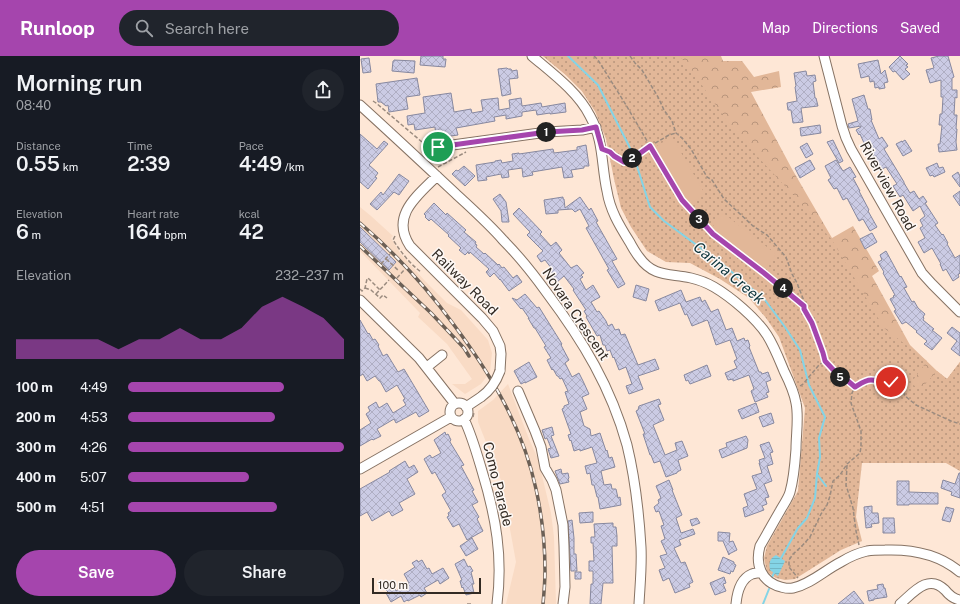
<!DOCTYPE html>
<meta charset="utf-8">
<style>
body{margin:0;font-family:"Public Sans",sans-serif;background:#20242c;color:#f1f3f6;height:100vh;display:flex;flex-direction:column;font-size:15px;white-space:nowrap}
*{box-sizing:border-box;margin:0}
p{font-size:13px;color:#9ea1a6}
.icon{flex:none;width:22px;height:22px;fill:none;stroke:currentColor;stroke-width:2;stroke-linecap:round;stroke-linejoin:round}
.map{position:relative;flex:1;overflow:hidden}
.drawer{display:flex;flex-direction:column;background:#171b24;width:360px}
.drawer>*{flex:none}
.scale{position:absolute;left:12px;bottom:10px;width:109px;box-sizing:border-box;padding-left:4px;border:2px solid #322a23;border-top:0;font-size:11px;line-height:14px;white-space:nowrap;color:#322a23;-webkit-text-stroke:3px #fdf8f5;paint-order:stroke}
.pin{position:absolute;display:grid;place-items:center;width:34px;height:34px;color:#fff;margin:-17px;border:2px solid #fff;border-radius:50%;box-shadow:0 1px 4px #0007}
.km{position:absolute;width:20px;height:20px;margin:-10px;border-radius:50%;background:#222;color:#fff;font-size:11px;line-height:20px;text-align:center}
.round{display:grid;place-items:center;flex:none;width:42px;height:42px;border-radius:21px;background:#20242c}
.summary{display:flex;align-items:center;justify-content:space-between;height:68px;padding:0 16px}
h1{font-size:22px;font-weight:600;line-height:30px}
.stats{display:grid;grid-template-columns:repeat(3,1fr);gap:6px;height:68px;padding:4px 16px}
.stats div{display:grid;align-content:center}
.stats b{font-size:20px;font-weight:600}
.stats small{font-size:11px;font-weight:400}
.stats p{font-size:11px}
.chart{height:112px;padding:8px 16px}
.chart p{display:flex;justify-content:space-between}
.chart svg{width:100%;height:72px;margin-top:4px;fill:#a545ad;opacity:.7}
.primary-button{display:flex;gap:8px;margin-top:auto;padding:8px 16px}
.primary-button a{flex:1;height:46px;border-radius:24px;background:#a545ad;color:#fff;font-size:16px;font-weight:600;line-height:46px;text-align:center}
.primary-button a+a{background:#20242c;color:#f1f3f6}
ul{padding:0 16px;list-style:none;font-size:13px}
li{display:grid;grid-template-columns:64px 48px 1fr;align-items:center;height:30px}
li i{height:10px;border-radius:5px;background:#a545ad}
header{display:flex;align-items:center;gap:24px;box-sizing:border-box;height:56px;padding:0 20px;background:#a545ad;color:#fff}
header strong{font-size:19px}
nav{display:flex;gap:22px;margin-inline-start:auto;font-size:14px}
.search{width:280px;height:36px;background:#20242c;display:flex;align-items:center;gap:10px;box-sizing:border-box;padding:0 14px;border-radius:22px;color:#9ea1a6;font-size:15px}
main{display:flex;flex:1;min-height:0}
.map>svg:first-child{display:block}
.built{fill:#f9dbc5}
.forest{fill:url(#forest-crowns)}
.park{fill:url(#park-dots)}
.pitch{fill:#e2b798}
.water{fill:url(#water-rules)}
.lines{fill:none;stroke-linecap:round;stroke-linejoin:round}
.stream{stroke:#84d4e6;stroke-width:2}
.building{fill:url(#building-cross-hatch);stroke:#87889f}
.minor-casing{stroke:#867263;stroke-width:11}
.path{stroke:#9b8b7f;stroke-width:1.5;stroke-dasharray:4 2;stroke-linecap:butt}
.minor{stroke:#fff;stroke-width:9}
.rail-casing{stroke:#6c6056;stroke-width:3.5}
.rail{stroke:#fdf8f5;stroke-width:2;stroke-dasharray:6;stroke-linecap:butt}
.minor-bridge-casing{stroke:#867263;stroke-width:11;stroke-linecap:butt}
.minor-bridge{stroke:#fff;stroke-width:9}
.route-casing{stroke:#fff;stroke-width:8}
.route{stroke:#a545ad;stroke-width:5}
.labels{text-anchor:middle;stroke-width:3;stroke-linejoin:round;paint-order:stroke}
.street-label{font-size:14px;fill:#322a23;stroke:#fdf8f5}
.water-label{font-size:15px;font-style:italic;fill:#0a323a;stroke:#fdf8f5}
</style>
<header>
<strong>Runloop</strong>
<div class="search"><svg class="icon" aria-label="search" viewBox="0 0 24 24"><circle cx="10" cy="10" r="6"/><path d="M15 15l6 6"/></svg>Search here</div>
<nav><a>Map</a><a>Directions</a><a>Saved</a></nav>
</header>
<main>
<section class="drawer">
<div class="summary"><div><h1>Morning run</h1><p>08:40</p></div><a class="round"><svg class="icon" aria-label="share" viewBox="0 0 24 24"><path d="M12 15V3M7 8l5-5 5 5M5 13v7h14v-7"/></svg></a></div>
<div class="stats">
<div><p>Distance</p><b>0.55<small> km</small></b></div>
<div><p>Time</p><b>2:39</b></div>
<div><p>Pace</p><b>4:49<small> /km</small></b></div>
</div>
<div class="stats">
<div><p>Elevation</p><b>6<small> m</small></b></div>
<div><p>Heart rate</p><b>164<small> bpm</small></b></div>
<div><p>kcal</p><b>42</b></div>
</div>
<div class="chart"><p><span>Elevation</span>232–237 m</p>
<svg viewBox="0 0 160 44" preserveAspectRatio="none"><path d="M0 44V32L10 32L20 32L30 32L40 32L50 38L60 32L70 32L80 25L90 32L100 32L110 25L120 12L130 6L140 12L150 19L160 32V44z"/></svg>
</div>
<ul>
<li><b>100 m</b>4:49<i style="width:72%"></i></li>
<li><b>200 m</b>4:53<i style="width:68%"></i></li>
<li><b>300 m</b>4:26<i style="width:100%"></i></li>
<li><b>400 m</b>5:07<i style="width:56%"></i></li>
<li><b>500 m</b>4:51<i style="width:69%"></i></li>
</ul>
<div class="primary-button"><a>Save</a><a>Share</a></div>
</section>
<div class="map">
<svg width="600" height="548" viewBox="0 0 600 548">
<defs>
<pattern id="forest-crowns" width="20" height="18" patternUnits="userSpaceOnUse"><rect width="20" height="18" fill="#e2b798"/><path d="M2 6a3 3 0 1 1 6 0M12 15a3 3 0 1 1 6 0" fill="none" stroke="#b8957c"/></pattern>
<pattern id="park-dots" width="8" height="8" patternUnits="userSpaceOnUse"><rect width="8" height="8" fill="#e2b798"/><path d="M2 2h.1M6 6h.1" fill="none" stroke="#b8957c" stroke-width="1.8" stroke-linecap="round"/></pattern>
<pattern id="water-rules" width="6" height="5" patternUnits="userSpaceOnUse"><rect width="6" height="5" fill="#84d4e6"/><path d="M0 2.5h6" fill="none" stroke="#72b6c5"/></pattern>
<pattern id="building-cross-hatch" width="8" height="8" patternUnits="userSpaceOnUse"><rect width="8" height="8" fill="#cbcbe4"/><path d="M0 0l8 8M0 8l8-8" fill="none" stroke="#afaec3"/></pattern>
</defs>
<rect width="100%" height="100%" fill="#fee7d6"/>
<!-- built -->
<path class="built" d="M0 151 11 160 33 180 31 182 40 197 65 225 87 247 101 254 128 284 132 297 130 316 121 328 105 338 92 328H105L112 323 87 288 58 261 60 257 0 195Z
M148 328 169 383 178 403 191 457 194 481 196 548H146L156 506 141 424 118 366V355L133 344Z"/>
<!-- forest -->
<path class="forest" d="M183 0H361L363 5H382L394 21 419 15 421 31 391 36 432 113 472 182 493 170 519 215 512 220 550 289 577 315 587 323 600 306V363L557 345 235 55 222 35 206 19Z"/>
<!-- park -->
<path class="park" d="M183 0H319L330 12 373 74 435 141 472 184 524 272 567 305 551 327 560 334 577 315 587 323 600 306V415L586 407H502L496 461 502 485 481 494 435 523 425 524 416 522 407 516 404 502 407 490 438 435 445 352 419 281 406 262 389 242 360 223 330 207 306 206 287 195 271 171 261 152 254 123 246 83 235 55 222 35 206 19Z"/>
<!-- pitch -->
<path class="pitch" d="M312 81 345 138 326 150 293 92Z
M363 157 416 198 402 215 350 174Z"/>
<!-- water -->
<path class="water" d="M416 499 425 505 418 520 410 514C409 507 409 503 416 499Z"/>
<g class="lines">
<!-- stream -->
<path class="stream" d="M208 0 238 29 269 90 276 107 290 151 304 165 361 207 405 244 425 271 440 294 449 329 465 361 459 382 460 401 457 418 455 442 447 462 438 472 420 504
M457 418 466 430
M412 521 415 515
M403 548 409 533"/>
</g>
<!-- building -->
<path class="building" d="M61 0H83V3H86L85 11 60 9Z
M540 0 548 8 546 9 548 11 545 13 550 18 543 24 535 15 533 16 529 11Z
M579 0H588L594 21 592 22V34H597V42L595 41 594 59H597L596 73H597L596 86 597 94 579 96 578 88H580L582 69H579L580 58H582L583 41H581V24L570 27 566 14 574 12 571 2Z
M9 2 11 16 3 17 1 3Z
M34 4 55 5 54 17 32 15 33 5H34Z
M518 4 521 18 525 14 528 26 524 27 525 32 519 33V31L515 32 514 25 510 26 509 20 501 22 498 8Z
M147 12 148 13H151L152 15 157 14 158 22 149 23 151 38 142 40 138 13Z
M446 15 447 20 455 19 456 25 453 26 455 42H456L458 50 441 52 443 66 433 67 431 54H428L427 47 437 45 435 31 436 30 434 17Z
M57 22 60 39 46 41 48 53 29 56 28 49 26 50 21 46H18L16 28Z
M91 37 94 56 111 53 112 57 123 55 121 44 138 42 139 54 150 52 149 44 161 42 162 50 181 47 182 51 205 47 206 56 190 58V57L177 59 176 54 162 56V60L146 63V59L134 61 135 65 96 72 98 79 76 82 75 71 55 74 54 68 48 69 47 60 65 57 63 41Z
M504 39 508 53H510L512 64H511L519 83 522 81 528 90 524 93 544 126V127L550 137 554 135 559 143 563 140 567 146 565 147 578 167 575 169 582 179 583 178 588 187 587 188 595 202 600 199V217L598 219 599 221 593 225 586 213 583 215 580 208H581L572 192 564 197 558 186 565 182 560 172 563 170 560 164 565 160 560 150 553 155 543 139 540 141 533 130 537 128 526 111 522 113 505 86 504 87 500 78 499 79 496 74 501 71V70L489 72 488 68 498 65 492 43Z
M460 69 461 77 441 80 440 72Z
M0 78 17 93 24 85 28 88 9 109 18 117 15 121 17 122 8 133 0 126Z
M473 84 483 105 479 107 467 86Z
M545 84 552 95 543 100 536 88 542 85V86Z
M447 87 453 98 446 102 440 91Z
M226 89 229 110H224V112L211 114 213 121 204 122 202 111 172 116 173 119 163 121 162 112 148 114 149 121 142 122 141 118 126 121 127 124 118 125 116 109 135 106V105L141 104 142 107 153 105 152 98 159 97V98L193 93 194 97 217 94V91Z
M450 104 455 113 440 122 435 112Z
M476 104 483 115 490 111 496 121 493 122 500 135H499L509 154 508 155 517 171 510 175 503 163 499 165 487 142 483 144 477 132 474 133 468 124 471 122 465 110Z
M577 107 579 112 583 111 585 116 574 121 573 119 570 120 566 112Z
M104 110 115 120 105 130 92 118 96 114 98 115Z
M598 116 600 120V131L592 120Z
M39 118 49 125 39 139 34 136 17 154 10 148 21 136 23 139Z
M600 135V150L593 140Z
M140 138 146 146 149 166H142L141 155 133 143Z
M203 141V143H204L205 152 220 141 229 154 231 152 238 165 236 166 257 203 252 205 265 228 258 232 247 214 249 213 226 172 229 170 220 153 215 156 212 153 198 154V157L186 158 184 144Z
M74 147 86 159 87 157 106 174 104 176 116 186 115 188 117 189 116 191 124 198 125 197 138 209 139 208 142 212 144 211 153 222 157 219 162 226 149 235 140 223V224L134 217 130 221 126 216 129 213 110 196 109 198 108 196 105 199 99 194 101 192 88 180 89 179 71 163 69 165 65 161 66 160 64 158Z
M159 152 182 176 180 178 191 190 196 186 202 194 199 197 211 212 217 209 224 217 221 219 223 221 220 223 226 234 233 229 240 241 231 246 237 256 239 255 246 265 248 270 252 268 255 274 259 273 261 279 265 278 278 309 295 303 299 313 278 320 283 333 269 338 266 330 272 328 266 311 259 314 254 301 253 302 250 294 247 295 245 289H243L240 279 237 280 226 261 227 260 224 255 226 254 213 234 214 233 204 220 197 226 193 222 195 220 190 215 192 213 185 204 181 206 177 200 183 195 167 179 170 176 153 158Z
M0 171 36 206 29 214 0 186Z
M512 177 517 186 505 193 500 183Z
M526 195 540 221 541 220 547 231 544 232 552 246 554 245 558 252 565 258 563 261 564 262 563 264 574 273 572 274 582 282 572 294 564 288 567 285 556 276 557 275 546 266 542 268 534 255 536 254 530 243 534 241 533 240 535 239 523 217 524 216 518 206 522 204 520 199Z
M276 229 289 233 286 245 273 241Z
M321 234 326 246 340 241 342 246 345 244 351 256 358 253 366 274 372 272 377 285 384 282 385 285 388 284 390 290 389 291 399 316H401L402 318 408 316 411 324 406 326 409 336 406 337 408 341 395 346 391 335 394 333 389 319 373 325V323L368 324 365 317 377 312 374 305 377 303 370 284 356 289 348 265 347 264 332 270 327 258 325 259 320 247 299 255 295 245Z
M165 238 177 252 179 251 202 288 201 289 209 304 205 307 212 321 219 317 223 325 229 338 222 341 227 353 220 356 224 370 230 373 231 380 240 377 246 395 247 394 249 402 252 401 255 411 241 415 244 429 251 428 252 433H256L258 442 260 441 261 449 240 453 238 441H237L234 429H232L230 417 227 418 225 410 237 407 232 391 220 395V393L214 395 211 384 210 385 208 379 211 378 202 353 204 352V350L209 348 205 336 208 335 202 322 200 323 198 320H197L193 313 192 314 187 304 191 302 184 291 186 290 175 272H174L168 262H169L162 252 161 253 152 242 157 244Z
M0 264 8 278 9 277 13 284 15 283 19 289 18 290 23 300 27 298 38 316 44 313 69 355 59 361 56 356 36 367 34 363 17 373 21 380 13 384 12 383 0 390V374L11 367 6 358 10 355 8 351 16 346 19 352 27 347 33 357 46 349 43 344 45 343 37 329 26 336 20 325H19L15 320 7 325 3 318 0 320Z
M592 271 600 277V300L591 293 597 285 587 277Z
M169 306 177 321 165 327V326L161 328 154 315Z
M347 309 351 320 330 328 328 324 326 325 324 319Z
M299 343 301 348 298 349 304 364 293 369 305 399 317 394 315 387 322 385 328 400 318 404 321 414 317 416V417L306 421 300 405 294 407 291 399H290L283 378H285L276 355 278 354 279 350Z
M396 347 399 356 382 363 378 354Z
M411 357 414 367 403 371 399 361Z
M192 371 194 379 191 380 199 400 191 402 188 393 191 392 187 382 185 383 182 374Z
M85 376 86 379 88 378 91 384 90 385V386L104 409 101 410 114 434 112 435 118 446 112 449 119 461 117 463 123 475 107 484 99 468 93 471 87 461 89 460 88 457 91 455 82 439 86 436 75 416 72 418 64 403 70 399 72 402 81 397 74 384Z
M386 380 388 384 387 392 362 402 359 394 367 391 366 387Z
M409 386 413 396 410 397 413 408 407 410 412 425 404 428 409 441 405 442 407 448 402 450 404 454 385 461 383 452 388 450 384 438 397 433 392 420 402 417 399 407H400L399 404 405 402 400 389Z
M45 405 49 412 54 409 58 416 47 423 55 438 39 447 43 454 32 460 29 455 12 465 7 456 0 460V433L30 416 29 415Z
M201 413 202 418 208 417 209 422 208 423 209 426 200 428 195 415Z
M599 417H600V442L591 439 592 436 581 432 583 424 595 428Z
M309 424 313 434H312L322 459 316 462 321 477 333 473 335 478 319 484 321 489 314 492 321 507 325 506 333 526 329 528 330 531 315 537 309 522 303 525 299 514 305 512 300 500 307 498 301 485 305 483 301 470 304 469 299 455 296 456 294 451 299 447 298 444 301 442 296 430Z
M537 425H549V436L578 437V448H549V449H537Z
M512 450V457H518L519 467 511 468 512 471 506 472 504 451Z
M586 451 594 453 590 466 582 464Z
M233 456V466L220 467 219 457Z
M337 462 340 467 332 470 330 464Z
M523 462H534L535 477H523Z
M212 464 214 482V498H216L217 515H211L208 465Z
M253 467V471H256L257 480V490H252L253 527H243L241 548H230L231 528H233V515H229V505H234L233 487H231V481H235L234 468Z
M358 476 370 477 369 486 373 485 377 494 369 498V499L363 485H358Z
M112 482 118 493 106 500 100 490Z
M363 501 374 506V508L376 509 373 516 371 515 370 518 358 514Z
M104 503 108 511 110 510 113 515 111 516 114 528H112L114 537 106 539 103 531 102 532 100 525 102 524 95 508Z
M57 504 58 506 62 504 67 513 69 512 72 518 83 512 89 522 80 528 78 524 64 532 67 537 61 541 60 539 48 545 47 544 44 546 41 540 31 546 26 537 28 536 26 534 31 531 33 533 35 532 36 535 49 527 44 518 55 511 52 507Z
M215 516H221V523H215Z
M364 521 366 527 363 528 366 535 355 539 350 527Z
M523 528 524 532H525L527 541 514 543V544L509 545 507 535 518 533 517 529Z
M494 535 504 548H478Z"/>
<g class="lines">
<!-- minor casing -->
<g class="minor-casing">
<path id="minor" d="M172 0C192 17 218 36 230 60 244 85 241 108 247 135 250 154 259 169 269 185 272 190 275 196 279 201 294 222 310 217 331 222 340 224 347 227 354 231 371 241 396 262 407 279 414 290 419 303 424 315 429 325 434 335 436 347 439 361 436 378 436 393 435 407 434 422 430 436 428 443 423 449 420 455 413 467 407 478 400 490 395 508 401 526 421 531 425 532 428 533 433 532 451 528 465 514 481 506 489 501 498 497 507 495 513 494 519 494 525 494 552 493 579 498 600 516
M464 0 482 70 486 82 491 93 562 217 572 228 600 256
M0 49C32 78 64 108 95 137 112 153 128 167 143 184 159 200 174 219 187 237 223 285 251 331 267 389 275 422 279 457 281 491 282 510 280 529 279 548
M78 91 187 76 222 74 236 71
M77 120C57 140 30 160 50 190L122 262 133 275 140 290 141 298 140 315
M0 244 59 302 95 348
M67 311 82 299
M158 335 175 375 181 391 185 412 192 424 196 434 203 469 204 490 205 531 203 548
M90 356a9 9 0 1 1 18 0a9 9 0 1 1-18 0Z
M106 351 121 341
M104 363C112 380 117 398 122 415 136 461 143 501 137 548
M0 413 91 361
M376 548C377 537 380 523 392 518 395 517 398 517 401 516
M540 548C553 537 568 517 585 534 589 539 593 543 600 544"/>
</g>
<!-- path -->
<path class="path" d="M234 0 238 4 266 49 290 90 322 144 353 178 404 217 443 249
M270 0 275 7 282 14 298 41 304 54 312 65 316 77 322 82 331 93 347 121 352 124 364 143 393 170 407 179 426 201 432 218 437 227 444 245V253L452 267 463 297 465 305 479 320 487 325 495 331 492 337 491 347 501 375V391L500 397 487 408 480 419 473 425 470 440 467 449 461 458 450 481 441 491 433 498 429 504V511L438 522
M13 45 16 47 62 86
M250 96 254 100 264 106 279 99 290 90 309 79 316 77
M78 111 106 96
M35 180 33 184C41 196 49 207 61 216
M26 203 39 215
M21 208 30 198
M37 222 45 213
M5 232 11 234 20 242 23 239 27 242
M0 233 2 235 5 232 7 223 8 222 20 234
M16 238 29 224
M440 330 443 328 459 309 465 305
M495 331C500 328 505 324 511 324 518 324 522 327 531 326L542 333 545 340 556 349 591 365 600 368
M113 361 114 356
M487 409 486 429 493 452 496 475 499 489
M107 548H111"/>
<!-- minor -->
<use href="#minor" class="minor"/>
<!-- rail casing -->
<g class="rail-casing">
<path id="rail" d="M0 167C35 197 67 232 94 269 132 320 163 372 176 433 182 460 185 488 185 515 185 526 184 537 183 548
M0 190 71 257 104 292 109 300"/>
</g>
<!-- rail -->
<use href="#rail" class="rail"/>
<!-- minor-bridge casing -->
<g class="minor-bridge-casing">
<path id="minor-bridge" d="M121 341C131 334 136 326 140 315"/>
</g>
<!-- minor-bridge -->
<use href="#minor-bridge" class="minor-bridge"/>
</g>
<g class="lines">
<!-- route casing -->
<g class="route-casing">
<path id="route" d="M78 91 187 76 222 74 236 71 242 93 250 96 254 100 264 106 279 98 290 90 322 144 353 178 404 217 444 250V253L452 267 463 297 465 305 479 320 488 325 495 331C500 328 505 324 511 324 518 324 522 327 531 326"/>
</g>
<!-- route -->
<use href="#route" class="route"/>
</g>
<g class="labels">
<!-- street labels -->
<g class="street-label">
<text transform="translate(528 130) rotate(61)" y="5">Riverview Road</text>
<text transform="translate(105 226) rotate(45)" y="5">Railway Road</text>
<text transform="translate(216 258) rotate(56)" y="5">Novara Crescent</text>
<text transform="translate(138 428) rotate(76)" y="5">Como Parade</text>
</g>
<!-- water labels -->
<g class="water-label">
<text transform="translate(369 217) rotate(40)" y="5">Carina Creek</text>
</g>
</g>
</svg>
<div class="scale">100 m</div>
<div class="pin" style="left:78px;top:91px;background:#1e9e55"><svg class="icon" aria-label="arrive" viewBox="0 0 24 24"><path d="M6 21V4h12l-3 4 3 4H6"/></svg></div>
<div class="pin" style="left:531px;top:326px;background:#d93025"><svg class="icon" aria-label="check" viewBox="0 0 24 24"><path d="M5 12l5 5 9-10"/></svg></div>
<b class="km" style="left:186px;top:76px">1</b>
<b class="km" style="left:272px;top:102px">2</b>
<b class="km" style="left:339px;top:163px">3</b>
<b class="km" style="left:423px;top:232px">4</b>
<b class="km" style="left:480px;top:321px">5</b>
</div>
</main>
